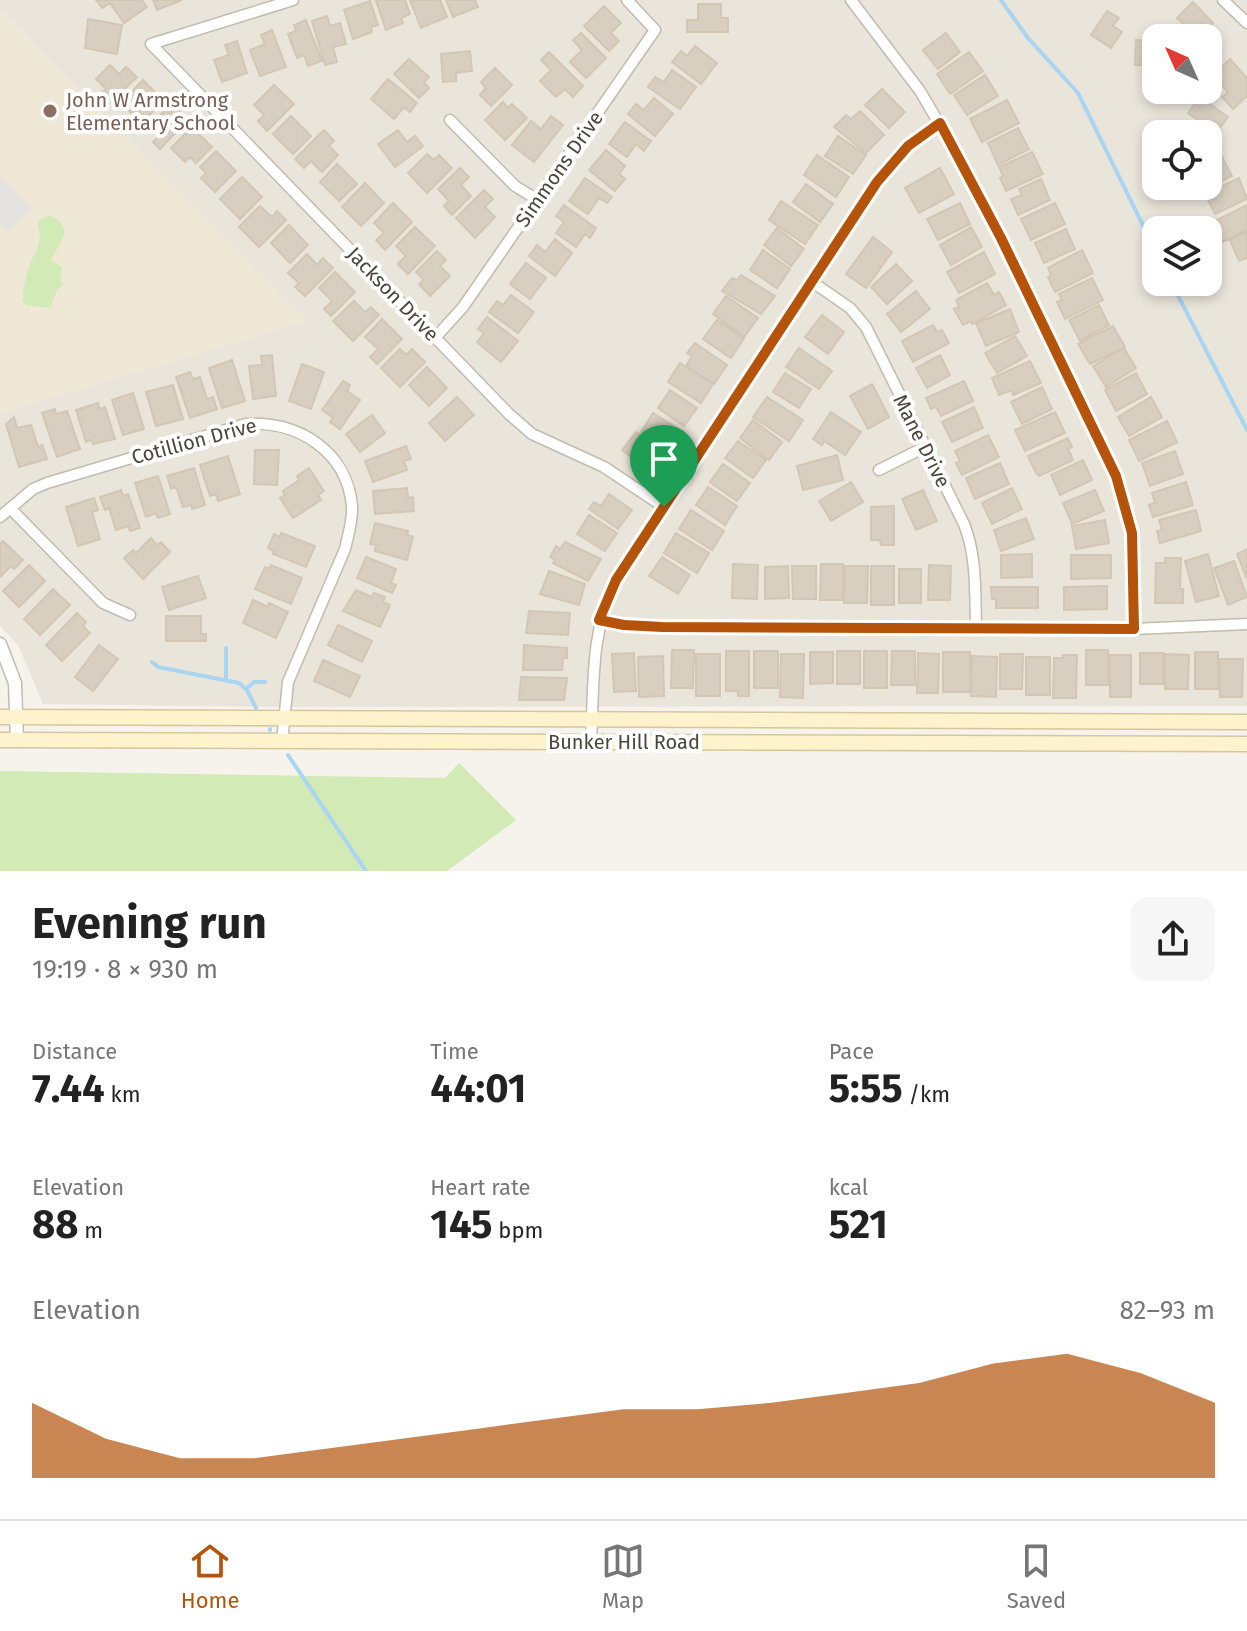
<!DOCTYPE html>
<meta charset="utf-8">
<style>
body{margin:0;font-family:"Fira Sans",sans-serif;background:#f6f6f6;color:#222;height:100vh;display:flex;flex-direction:column;font-size:30px;white-space:nowrap}
*{box-sizing:border-box;margin:0}
p{font-size:26px;color:#767676}
.icon{flex:none;width:44px;height:44px;fill:none;stroke:currentColor;stroke-width:2;stroke-linecap:round;stroke-linejoin:round}
.map{position:relative;height:871px;overflow:hidden}
.panel{display:flex;flex-direction:column;background:#fff;flex:1}
.panel>*{flex:none}
.needle{width:52px;rotate:315deg}
.tools{position:absolute;left:1142px;top:24px;display:grid;gap:16px}
.tools a{display:grid;place-items:center;width:80px;height:80px;border-radius:16px;background:#fff;box-shadow:0 4px 12px #0003;font-size:40px}
.pin{position:absolute;display:grid;place-items:center;width:68px;height:68px;color:#fff;margin:-82px -34px;border-radius:50% 50% 50% 0;rotate:-45deg;box-shadow:0 0 8px #0007}
.pin .icon{rotate:45deg}
.round{display:grid;place-items:center;flex:none;width:84px;height:84px;border-radius:16px;background:#f6f6f6}
.head{display:flex;align-items:center;justify-content:space-between;height:136px;padding:0 32px}
h1{font-size:44px;font-weight:700;line-height:60px}
.figures{display:grid;grid-template-columns:repeat(3,1fr);gap:12px;height:136px;padding:8px 32px}
.figures div{display:grid;align-content:center}
.figures b{font-size:40px;font-weight:700}
.figures small{font-size:22px;font-weight:400}
.figures p{font-size:22px}
.chart{height:224px;padding:16px 32px}
.chart p{display:flex;justify-content:space-between}
.chart svg{width:100%;height:144px;margin-top:8px;fill:#b45309;opacity:.7}
.dock{display:flex;justify-content:space-around;align-items:center;height:112px;border-top:2px solid #e0e0e0;background:#fff;font-size:22px;color:#767676}
.dock a{display:grid;justify-items:center;gap:4px}
.dock .active{color:#b45309}
.map>svg:first-child{display:block}
.residential{fill:#eae5da;fill-rule:evenodd}
.education{fill:#efe8d6}
.green{fill:#d2eab5}
.parking{fill:#e5e3e0}
.lines{fill:none;stroke-linecap:round;stroke-linejoin:round}
.stream{stroke:#a9d4f2;stroke-width:4}
.building{fill:#d8cfc1;stroke:#d3c7b4;stroke-width:2}
.minor-casing{stroke:#c2bbae;stroke-width:13}
.tertiary-casing{stroke:#c2bbae;stroke-width:15}
.secondary-casing{stroke:#d6c79b;stroke-width:17}
.minor{stroke:#fff;stroke-width:10}
.tertiary{stroke:#fff;stroke-width:12}
.secondary{stroke:#fff3cd;stroke-width:14}
.route-casing{stroke:#fff;stroke-width:16}
.route{stroke:#b45309;stroke-width:10}
.education-dot{fill:#8d6e63;stroke:#fff;stroke-width:3}
.labels{text-anchor:middle;stroke-width:8;stroke-linejoin:round;paint-order:stroke}
.education-label{font-size:20px;fill:#785e54;stroke:#fff;text-anchor:start}
.street-label{font-size:20px;fill:#4b4439;stroke:#fff}
</style>
<div class="map">
<svg width="1247" height="871" viewBox="0 0 1247 871">
<rect width="100%" height="100%" fill="#f6f3ec"/>
<!-- residential -->
<path class="residential" d="M0 0H1247V706L270 707 43 704 18 645 0 626V413L306 321 0 9ZM1156 38H1208V90H1156ZM1156 134H1208V186H1156ZM1156 230H1208V282H1156Z"/>
<!-- education -->
<path class="education" d="M0 9 200 212 307 321 0 413Z"/>
<!-- green -->
<path class="green" d="M48 215C76 226 62 240 51 259L62 268 60 274 63 285 57 290 50 308 26 305 22 301C24 289 25 277 29 267 36 247 44 244 37 222Z
M459 763 516 820 447 871H0V771L445 778Z"/>
<!-- parking -->
<path class="parking" d="M0 176 32 208 8 232 0 224Z"/>
<g class="lines">
<!-- stream -->
<path class="stream" d="M1001 0 1028 38 1078 93 1156 252
M1171 282 1247 430
M226 648V679
M152 662 158 667 239 683 247 690 256 708
M246 689 254 682H265
M270 729V730
M288 755 366 871"/>
</g>
<!-- building -->
<path class="building" d="M96 0H142L147 7 124 23 110 3 102 8Z
M153 0H182L157 10Z
M379 0H405L410 14 401 18 403 23 386 30 376 1Z
M410 0H440L447 17 421 28Z
M446 0H475L478 7 453 17Z
M370 1 378 25 371 27 372 32 353 39 344 10Z
M1193 2 1213 23 1198 38 1177 18Z
M698 4H721V18H728V32H687V20H698Z
M604 6 621 23 611 33 619 41 609 51 584 26Z
M1107 11 1119 18 1113 26 1122 32 1111 48 1091 35Z
M327 16 330 26 340 23 346 44 333 47 337 62 325 65 312 21Z
M88 19 122 25 117 54 85 48Z
M306 20 322 61 308 66 304 55 297 58 288 34 296 31 294 25Z
M272 30 286 67 260 76 250 50 265 44 261 35Z
M1152 31H1165L1164 38H1156V66L1135 65 1136 40 1151 41Z
M581 33 606 58 586 78 570 62 582 50 573 40Z
M946 33 960 52 938 69 923 50Z
M237 41 247 73 222 82 214 60 229 55 225 45Z
M695 46 717 63 701 84 672 62 681 51 687 56Z
M470 51 472 71 456 73V81L443 82 441 54Z
M549 52 583 86 573 97 565 89 556 97 540 81 551 70 541 60Z
M969 52 983 71 950 94 937 74Z
M409 59 429 77 424 82 429 88 419 98 394 74Z
M1230 59 1247 78V96L1233 109 1222 97 1228 92 1210 74 1216 68 1219 70Z
M110 65 119 74 126 67 137 77 108 105 99 96 106 89 96 79Z
M495 68 512 85 491 106 480 95 486 88 481 82Z
M672 70 696 87 680 109 648 87 655 77 664 82Z
M985 75 998 96 967 115 954 95Z
M388 79 417 103 410 112 404 107 394 119 371 99Z
M143 80 164 101 141 123 121 103Z
M274 85 294 104 267 131 258 121 264 115 254 105Z
M882 89 905 112 889 128 865 105Z
M1200 97 1228 117 1216 133 1188 113Z
M654 98 673 114 655 136 628 114 636 104 644 110Z
M1007 100 1019 123 982 142 970 119Z
M503 102 508 108 512 104 527 118 505 140 485 120Z
M176 108 181 113 175 120 182 126 160 149 153 142 161 135 151 125 166 109 170 113Z
M860 111 884 135 866 153 834 127 846 115 851 119Z
M291 116 311 136 293 154 273 134Z
M551 116 563 125 534 162 512 145 531 121 541 129Z
M625 122 651 141 644 151 636 144 627 157 609 144Z
M192 127 212 147 196 163 190 157 185 162 171 148Z
M1018 128 1029 149 998 165 988 143Z
M324 130 334 141 329 146 338 155 322 172 311 161 304 168 295 159Z
M398 130 407 142 415 136 423 146 395 167 378 144Z
M838 136 866 155 853 174 825 156Z
M1217 147 1232 176 1220 182 1216 174 1208 178V152Z
M606 150 625 166 619 174 625 179 615 191 589 170Z
M216 151 236 171 215 192 201 178 206 173 200 167Z
M1032 152 1043 174 1006 191 1000 178 1003 176 999 167Z
M427 154 434 160 439 155 452 168 427 193 408 173Z
M817 155 849 177 836 197 804 175Z
M337 164 357 184 339 201 320 182Z
M460 168 469 177 461 185 471 196 452 215 444 206 449 201 438 189Z
M940 168 954 194 919 213 905 188Z
M242 177 262 197 240 219 220 199Z
M585 178 612 197 607 203 599 198 588 214 569 201Z
M1239 178 1247 199 1215 214 1205 194Z
M1041 179 1050 200 1018 215 1011 199 1022 195 1019 189Z
M365 183 384 203 361 226 342 207Z
M806 184 833 204 820 222 793 202Z
M484 190 493 199 485 207 495 217 475 238 456 218Z
M781 201 818 225 805 244 769 220Z
M393 203 412 222 385 250 376 240 384 233 374 223Z
M960 203 970 224 938 240 927 219Z
M1055 203 1065 224 1031 240 1021 219Z
M564 205 596 228 590 238 585 234 576 247 556 233 564 222 556 216Z
M1247 205V230L1223 242 1213 222Z
M260 206 272 217 277 211 286 220 259 247 239 227Z
M289 225 308 245 290 263 271 243Z
M415 227 435 246 408 274 398 264 406 256 396 246Z
M971 227 982 247 951 265 940 245Z
M777 228 804 249 791 266 764 245Z
M1066 229 1075 249 1044 263 1035 243Z
M1247 232V258L1239 261 1230 240Z
M873 237 892 252 866 288 846 274Z
M555 239 572 253 555 276 529 256 537 245 545 252Z
M763 250 790 269 777 288 750 270Z
M1082 250 1093 273 1055 292 1048 277 1051 275 1048 268Z
M437 251 446 260 440 266 450 276 430 296 419 284 424 280 416 272Z
M984 252 995 274 959 293 947 272Z
M307 254 317 265 323 258 333 268 305 296 295 287 299 283 288 273Z
M526 263 546 278 530 299 510 284Z
M896 264 912 281 887 304 871 287Z
M335 272 355 292 331 316 324 309 332 301 319 288Z
M741 275 775 296 761 314 722 291 732 278 737 280Z
M1092 278 1103 300 1065 319 1057 302 1062 300 1059 294Z
M987 283 994 295 999 292 1006 305 972 324 971 321 963 325 954 309 959 307 956 300Z
M916 291 930 309 901 332 887 314Z
M511 295 534 312 518 333 489 312 497 301 503 305Z
M726 296 758 318 744 337 713 314Z
M354 301 365 312 371 307 379 315 353 341 333 321Z
M1099 305 1109 325 1080 341 1069 320Z
M1010 309 1019 332 986 346 976 323Z
M822 315 844 332 828 354 805 337Z
M487 317 518 341 501 362 477 342 484 333 478 329Z
M382 319 402 339 377 364 370 357 378 349 365 337Z
M717 320 744 338 731 358 703 339Z
M933 325 937 332 942 330 949 343 913 362 902 341Z
M1113 326 1125 347 1090 364 1078 344Z
M1015 336 1027 356 997 373 985 353Z
M695 343 727 365 714 384 686 366 692 356 687 353Z
M799 348 832 371 819 389 786 367Z
M1124 348 1136 368 1106 387 1093 366Z
M400 349 406 355 412 349 425 362 400 387 381 368Z
M272 355 276 396 253 399 249 366 262 365 261 356Z
M940 355 950 375 927 388 916 368Z
M232 360 245 401 222 408 209 368Z
M1030 361 1041 383 1013 395 1012 390 999 395 992 378Z
M680 363 713 384 701 403 668 382Z
M302 364 324 372 311 409 289 401Z
M427 367 447 388 429 406 409 385Z
M190 372 193 379 200 377 207 399 213 397 217 409 190 418 176 377Z
M785 373 811 389 799 408 773 392Z
M1136 373 1147 394 1116 411 1105 390Z
M343 381 350 385 347 391 360 400 340 429 330 422 333 418 322 410Z
M964 381 973 401 941 416 936 407 931 409 926 398Z
M872 384 889 417 868 429 850 396Z
M173 385 183 419 156 426 146 392Z
M1042 387 1052 409 1022 424 1011 402Z
M670 390 697 408 684 426 658 408Z
M133 393 144 429 123 435 112 400Z
M457 397 474 415 445 441 429 423Z
M767 397 803 420 789 441 753 417Z
M1151 397 1162 417 1129 436 1118 417Z
M98 403 100 409 105 407 115 439 93 444 91 440 86 442 76 410Z
M974 407 983 428 952 442 942 422Z
M55 409 56 414 67 411 80 449 57 457 42 413Z
M831 412 861 432 845 455 824 441 822 445 813 439Z
M1055 412 1065 433 1025 451 1015 430Z
M653 413 683 432 671 451 641 432Z
M372 415 385 433 360 452 346 434Z
M14 417 17 428 31 425 38 447 42 445 47 459 19 467 6 424Z
M753 420 782 442 769 460 740 438Z
M1167 421 1177 442 1139 461 1129 440Z
M636 432 665 454 651 472 622 450Z
M988 435 999 457 962 475 956 463 960 461 955 451Z
M1068 438 1072 447 1068 449 1073 460 1039 476 1036 473 1028 456Z
M738 441 766 460 753 478 725 458Z
M406 446 411 459 404 461 407 470 373 482 365 461Z
M255 450H279L277 485 254 484Z
M1175 451 1183 474 1150 486 1142 463Z
M837 455 843 480 803 490 797 466Z
M228 456 240 494 218 501 216 494 210 496 200 465Z
M1083 460 1092 480 1060 495 1051 475Z
M1000 463 1009 484 975 499 966 478Z
M723 464 750 483 737 501 710 482Z
M194 468 205 505 192 509 191 505 183 507 176 487 171 489 167 476Z
M309 468 324 491 318 495 321 500 293 518 280 498 285 495 283 491 299 480 297 476Z
M158 476 170 514 158 518 156 513 146 517 135 483Z
M851 482 863 502 831 521 819 501Z
M1186 482 1193 505 1153 517 1149 505 1155 503 1152 493Z
M708 487 737 506 725 525 696 505Z
M407 488 408 498 413 497 414 511 375 514 373 491Z
M1012 488 1022 509 992 524 982 503Z
M121 490 123 496 128 494 140 528 130 531 128 526 116 530 109 508 105 510 100 497Z
M923 490 937 521 916 530 902 499Z
M1095 490 1104 511 1072 524 1063 503Z
M609 494 632 510 618 529 589 509 594 502 601 506Z
M94 498 98 510 92 512 100 539 78 546 66 507Z
M894 506V545H881L880 540H871V507Z
M691 510 724 531 712 550 679 529Z
M1196 510 1201 531 1160 543 1157 531 1162 530 1159 520Z
M589 515 617 533 605 551 577 534Z
M1026 518 1034 539 1001 551 994 530Z
M1105 520 1109 543 1076 549 1072 526Z
M375 523 408 531 407 535 413 537 407 560 375 551 376 545 370 544Z
M281 533 315 546 306 567 273 554 274 551 268 548 274 534 280 537Z
M676 533 709 553 697 573 664 553Z
M151 538 157 545 161 542 170 552 143 579 124 558 133 550 136 553Z
M3 541 23 560 14 569 11 566 0 577V544Z
M565 542 601 559 588 581 553 563 555 560 550 557 556 546 560 549Z
M1247 549V579L1237 554Z
M1032 554V577L1001 578V555Z
M1208 554 1219 596 1196 602 1185 561Z
M1071 555H1111V578L1071 579Z
M366 557 396 569 391 583 396 585 392 593 357 578Z
M662 557 690 575 678 594 649 576Z
M1165 558H1181L1180 589H1183V603H1155L1156 563H1165Z
M1234 561 1247 597 1228 605 1214 568Z
M733 564 758 565 757 599 732 598Z
M821 564H843V600H820Z
M29 565 45 581 19 607 3 591Z
M271 565 302 578 291 604 255 589 265 567 269 569Z
M929 565 951 566 950 600H928Z
M788 566 789 598 765 599V567Z
M792 566H816V599H793Z
M845 566H868L867 603H844Z
M871 566H894V605H871Z
M899 569H921V603H899Z
M549 571 585 584 579 605 540 594Z
M198 576 206 598 169 610 162 587Z
M1107 586V609L1064 610V587Z
M991 587H1038V608H996V599H992Z
M53 589 70 605 40 635 24 619Z
M356 590 372 597 374 593 385 597 383 602 390 605 380 627 343 611Z
M253 600 268 607 269 603 288 612 276 638 243 623Z
M529 611 570 613 568 635 526 633Z
M77 613 86 622 83 626 90 633 62 661 46 645Z
M166 616H201V634H206V641H166Z
M338 625 372 641 362 662 328 645Z
M99 645 118 659 93 691 75 677Z
M524 645 567 648V658H563L562 670H523Z
M672 650H694L693 688H671Z
M1086 650H1108V685H1086Z
M726 651H749V696H738V691H726Z
M754 651H778V688H754Z
M837 651H860V684H837Z
M864 651H887V688H864Z
M892 651H915V685H891Z
M810 652H833V683L810 684Z
M943 652H970V692H943Z
M1195 652H1218V689H1195Z
M634 653 636 691 614 692 612 654Z
M918 653 939 654 938 693H917Z
M1140 653H1163V684H1140Z
M696 654H720V696H696Z
M781 654H804L803 698 780 697Z
M1000 654H1023L1022 689H1000Z
M1165 654 1189 655 1188 689H1165Z
M1063 655H1077L1076 698H1053L1054 658H1063Z
M1110 655H1131V697H1110Z
M663 656 664 696 639 697 638 657Z
M972 656 997 657 996 697 971 696Z
M1026 657H1050V695H1026Z
M1220 659H1243L1242 697H1220Z
M323 660 360 676 350 697 314 681Z
M521 677 567 678 564 700H519Z"/>
<g class="lines">
<!-- minor casing -->
<g class="minor-casing">
<path id="minor" d="M293 0 151 44 509 414 532 434 604 467 664 507
M851 0 920 91 967 171 1116 476 1132 533 1134 629
M1223 0 1247 23
M450 120 515 186 538 200
M811 281 850 308 866 327 964 524C977 557 975 592 976 628
M435 338 463 307 655 30 627 0
M879 470 925 447
M10 508 103 603 130 615
M0 517 33 489 47 483 246 424C297 420 347 451 352 506 353 520 348 535 345 549L288 682 282 742
M599 620 624 625 662 627 1134 629 1247 624
M591 742C594 686 590 632 616 580L877 182 908 146 940 123"/>
</g>
<!-- tertiary casing -->
<g class="tertiary-casing">
<path id="tertiary" d="M0 644 15 683 17 741"/>
</g>
<!-- secondary casing -->
<g class="secondary-casing">
<path id="secondary" d="M0 717 1247 722
M0 740 1247 744"/>
</g>
<!-- minor -->
<use href="#minor" class="minor"/>
<!-- tertiary -->
<use href="#tertiary" class="tertiary"/>
<!-- secondary -->
<use href="#secondary" class="secondary"/>
</g>
<g class="lines">
<!-- route casing -->
<g class="route-casing">
<path id="route" d="M940 123 1001 238 1116 476 1132 533 1134 629 662 627 624 625 599 620 616 580 877 182 908 146Z"/>
</g>
<!-- route -->
<use href="#route" class="route"/>
</g>
<!-- markers -->
<circle class="education-dot" cx="50" cy="111" r="8"/>
<g class="labels">
<!-- education labels -->
<g class="education-label">
<text x="66" y="107">John W Armstrong<tspan x="66" dy="23">Elementary School</tspan></text>
</g>
<!-- street labels -->
<g class="street-label">
<text transform="translate(559 169) rotate(-55)" y="7">Simmons Drive</text>
<text transform="translate(393 294) rotate(46)" y="7">Jackson Drive</text>
<text transform="translate(194 441) rotate(-15)" y="7">Cotillion Drive</text>
<text transform="translate(922 441) rotate(63)" y="7">Mane Drive</text>
<text x="624" y="749">Bunker Hill Road</text>
</g>
</g>
</svg>
<div class="tools">
<a><svg class="needle" viewBox="-14 -14 28 28"><path d="M0-13l5 13h-10z" fill="#e53935"/><path d="M0 13l5-13h-10z" fill="#767676"/></svg></a>
<a><svg class="icon" aria-label="locate" viewBox="0 0 24 24"><circle cx="12" cy="12" r="6"/><path d="M12 2v4M12 18v4M2 12h4M18 12h4"/></svg></a>
<a><svg class="icon" aria-label="layers" viewBox="0 0 24 24"><path d="M12 4l9 5-9 5-9-5zM3 14l9 5 9-5"/></svg></a>
</div>
<div class="pin" style="left:664px;top:507px;background:#1e9e55"><svg class="icon" aria-label="arrive" viewBox="0 0 24 24"><path d="M6 21V4h12l-3 4 3 4H6"/></svg></div>
</div>
<section class="panel">
<div class="head"><div><h1>Evening run</h1><p>19:19 · 8 × 930 m</p></div><a class="round"><svg class="icon" aria-label="share" viewBox="0 0 24 24"><path d="M12 15V3M7 8l5-5 5 5M5 13v7h14v-7"/></svg></a></div>
<div class="figures">
<div><p>Distance</p><b>7.44<small> km</small></b></div>
<div><p>Time</p><b>44:01</b></div>
<div><p>Pace</p><b>5:55<small> /km</small></b></div>
</div>
<div class="figures">
<div><p>Elevation</p><b>88<small> m</small></b></div>
<div><p>Heart rate</p><b>145<small> bpm</small></b></div>
<div><p>kcal</p><b>521</b></div>
</div>
<div class="chart"><p><span>Elevation</span>82–93 m</p>
<svg viewBox="0 0 160 44" preserveAspectRatio="none"><path d="M0 44V21L10 32L20 38L30 38L40 35L50 32L60 29L70 26L80 23L90 23L100 21L110 18L120 15L130 9L140 6L150 12L160 21V44z"/></svg>
</div>
</section>
<nav class="dock">
<a class="active"><svg class="icon" aria-label="home" viewBox="0 0 24 24"><path d="M3 11l9-7 9 7M6 9v11h12V9"/></svg>Home</a>
<a><svg class="icon" aria-label="map" viewBox="0 0 24 24"><path d="M3 6l6-2 6 2 6-2v14l-6 2-6-2-6 2zM9 4v14M15 6v14"/></svg>Map</a>
<a><svg class="icon" aria-label="saved" viewBox="0 0 24 24"><path d="M7 4h10v16l-5-4-5 4z"/></svg>Saved</a>
</nav>
